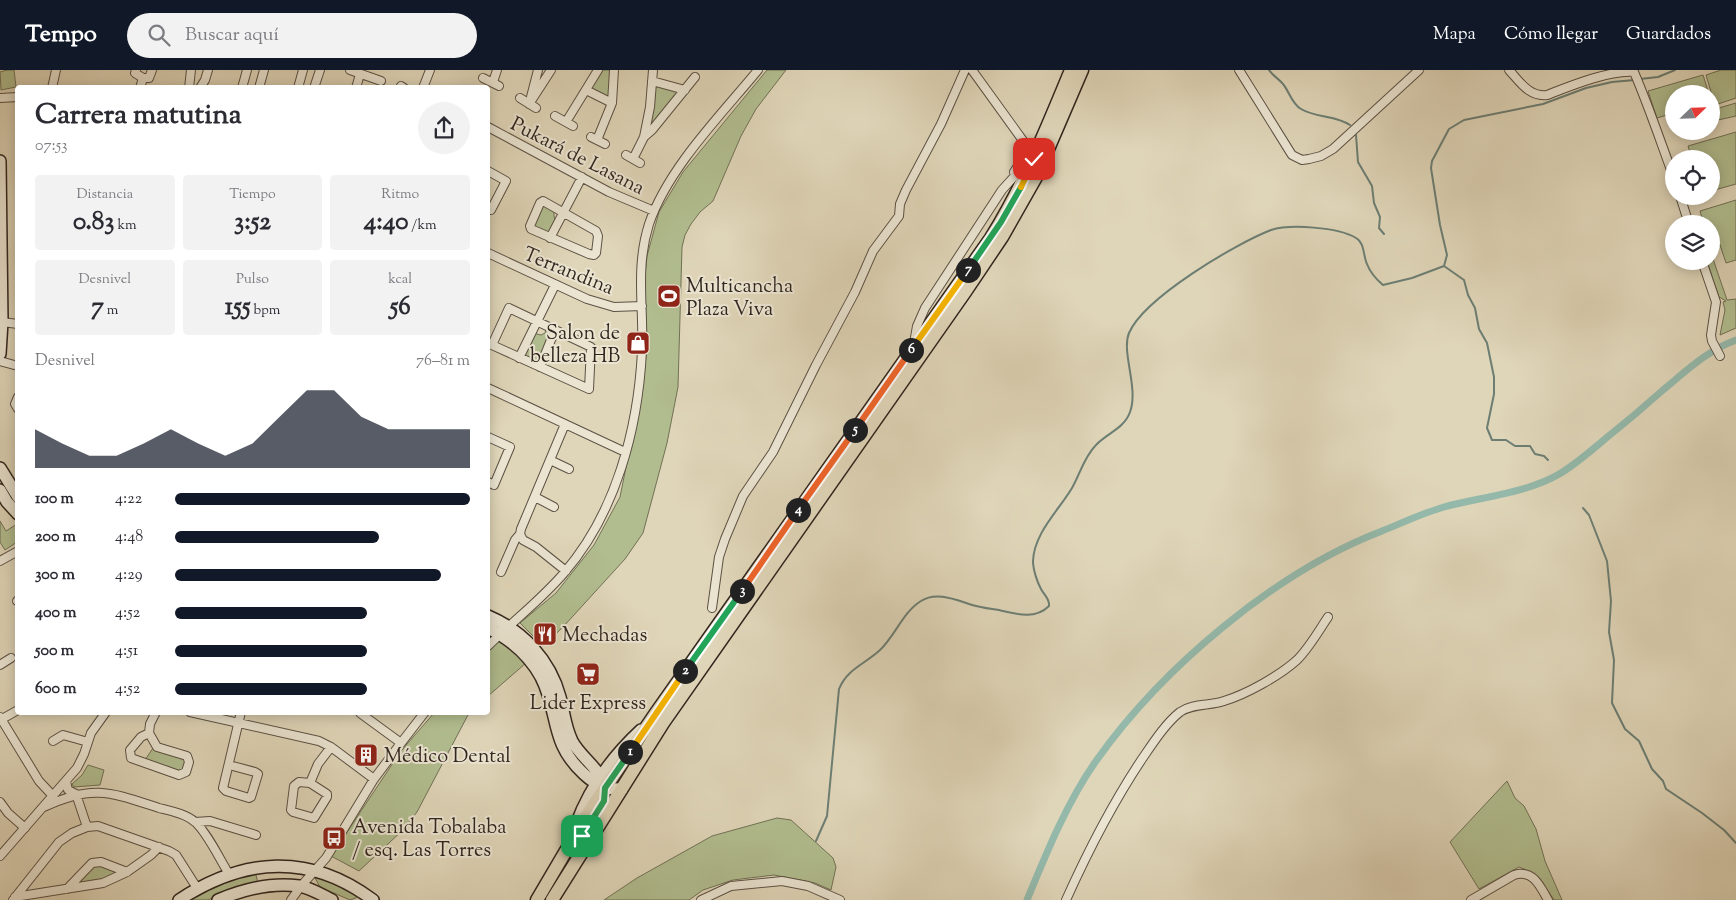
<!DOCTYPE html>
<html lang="es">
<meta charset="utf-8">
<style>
body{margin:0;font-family:"Sorts Mill Goudy",serif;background:#f2f2f3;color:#2b2b33;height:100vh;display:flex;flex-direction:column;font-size:19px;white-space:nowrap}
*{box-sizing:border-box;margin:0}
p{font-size:16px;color:#7c7c81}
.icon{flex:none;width:28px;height:28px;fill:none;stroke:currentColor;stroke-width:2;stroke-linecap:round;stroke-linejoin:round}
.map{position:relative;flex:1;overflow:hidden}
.side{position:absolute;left:15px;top:15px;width:475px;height:630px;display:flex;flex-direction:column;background:#fff;border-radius:5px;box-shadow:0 2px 12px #0003}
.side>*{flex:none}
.needle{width:32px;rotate:67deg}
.fabs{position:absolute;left:1665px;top:15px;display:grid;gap:10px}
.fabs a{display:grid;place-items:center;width:55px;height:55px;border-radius:50%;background:#fff;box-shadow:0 2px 12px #0003;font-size:25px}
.pin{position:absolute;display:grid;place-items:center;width:42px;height:42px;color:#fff;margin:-21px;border-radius:10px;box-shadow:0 2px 8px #0006}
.km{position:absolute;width:25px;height:25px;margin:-12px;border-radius:50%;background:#222;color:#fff;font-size:14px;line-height:25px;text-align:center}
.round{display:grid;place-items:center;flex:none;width:52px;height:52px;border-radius:26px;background:#f2f2f3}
.headline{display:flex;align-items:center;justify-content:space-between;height:85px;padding:0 20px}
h1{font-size:28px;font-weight:700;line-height:38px}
.metrics{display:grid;grid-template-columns:repeat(3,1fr);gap:8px;height:85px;padding:5px 20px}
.metrics div{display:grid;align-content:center;border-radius:5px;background:#f2f2f3;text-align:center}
.metrics b{font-size:25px;font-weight:700}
.metrics small{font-size:14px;font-weight:400}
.metrics p{font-size:14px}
.chart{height:140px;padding:10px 20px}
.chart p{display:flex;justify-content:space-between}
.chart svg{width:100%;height:90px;margin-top:5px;fill:#111827;opacity:.7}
ul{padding:0 20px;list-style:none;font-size:16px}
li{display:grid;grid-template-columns:80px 60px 1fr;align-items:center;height:38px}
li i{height:12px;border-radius:6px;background:#111827}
header{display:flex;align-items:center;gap:30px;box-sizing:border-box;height:70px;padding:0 25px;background:#111827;color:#fff}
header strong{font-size:24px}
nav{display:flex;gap:28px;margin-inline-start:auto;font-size:18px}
.search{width:350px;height:45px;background:#f2f2f3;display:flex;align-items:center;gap:12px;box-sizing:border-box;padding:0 18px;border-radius:28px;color:#7c7c81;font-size:19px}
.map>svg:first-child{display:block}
.green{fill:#b1bd8f;stroke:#717156}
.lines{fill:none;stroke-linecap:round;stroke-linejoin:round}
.stream{stroke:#6c7e73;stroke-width:2}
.canal{stroke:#94b9ab;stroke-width:7}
.street-casing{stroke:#5c5144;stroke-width:10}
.secondary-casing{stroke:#31251e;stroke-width:14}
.primary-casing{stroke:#31251e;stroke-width:15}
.street{stroke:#eae4d1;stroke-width:8}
.secondary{stroke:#eae4d1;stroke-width:11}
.primary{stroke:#dfd5b8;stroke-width:12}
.split-1-casing{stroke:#fff;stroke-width:10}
.split-2-casing{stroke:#fff;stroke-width:10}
.split-3-casing{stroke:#fff;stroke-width:10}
.split-4-casing{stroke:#fff;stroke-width:10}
.split-5-casing{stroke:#fff;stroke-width:10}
.split-6-casing{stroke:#fff;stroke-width:10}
.split-7-casing{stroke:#fff;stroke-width:10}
.split-8-casing{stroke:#fff;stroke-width:10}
.split-9-casing{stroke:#fff;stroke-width:10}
.split-1{stroke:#22a559;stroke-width:6}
.split-2{stroke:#f5b400;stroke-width:6}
.split-3{stroke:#22a559;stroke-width:6}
.split-4{stroke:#f0652b;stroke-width:6}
.split-5{stroke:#f0652b;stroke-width:6}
.split-6{stroke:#f0652b;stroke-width:6}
.split-7{stroke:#f5b400;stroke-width:6}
.split-8{stroke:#22a559;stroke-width:6}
.split-9{stroke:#f5b400;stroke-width:6}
.labels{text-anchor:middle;stroke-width:4;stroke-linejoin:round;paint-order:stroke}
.street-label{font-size:20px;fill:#31251e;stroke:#eae4d1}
.poi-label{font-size:20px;fill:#31251e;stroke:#eae4d1;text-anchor:start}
</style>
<header>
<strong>Tempo</strong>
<div class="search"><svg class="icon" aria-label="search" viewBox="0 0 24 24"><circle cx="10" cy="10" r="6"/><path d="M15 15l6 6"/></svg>Buscar aquí</div>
<nav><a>Mapa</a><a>Cómo llegar</a><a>Guardados</a></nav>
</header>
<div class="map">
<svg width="1736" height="830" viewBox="0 0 1736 830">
<rect width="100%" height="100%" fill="#dfd5b8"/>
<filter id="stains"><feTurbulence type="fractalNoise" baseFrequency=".004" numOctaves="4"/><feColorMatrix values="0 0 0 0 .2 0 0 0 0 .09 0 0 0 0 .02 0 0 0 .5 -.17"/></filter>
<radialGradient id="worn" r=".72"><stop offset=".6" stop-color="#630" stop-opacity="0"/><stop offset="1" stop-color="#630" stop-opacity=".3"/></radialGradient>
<!-- green -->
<path class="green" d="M7 0H14L16 17 1 20 0 2Z
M601 0H612L609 28 590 20Z
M767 0H786L756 39 741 66 713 131 700 142 691 154 685 165 682 177 678 317 667 373 643 463 625 489 563 557 543 576 520 553 556 523 594 475 620 427 643 313 646 286 645 205 647 186 659 142 683 102Z
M1721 0H1736V28L1715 35 1706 5Z
M1703 5 1709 24H1674V43L1657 48 1648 21Z
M654 11 686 20 645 67Z
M1736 33V46L1718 50 1712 40Z
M1736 62V114L1711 121V89H1692L1688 76Z
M1736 130V190L1726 193 1714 157H1711V154H1704L1700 141Z
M542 133 554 139V146L555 150 549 164 531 156Z
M1711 183 1727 230 1736 229V258L1720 265 1725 240 1723 232 1726 231 1719 227 1707 191H1711Z
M546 259 550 262 539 292 523 285 533 263 541 265 545 263Z
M0 451 6 461 17 454V472L5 480 0 472Z
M501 568 526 593 488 626V582Z
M434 643H469L417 742 404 759 359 801 331 786 401 681Z
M153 678 185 689 186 696 183 701H175L145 690Z
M88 695 104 700 100 715 74 717 72 714 82 705Z
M1507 711 1515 728 1524 736 1536 759 1545 791 1562 830H1554C1544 815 1537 803 1519 797L1479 819 1450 772Z
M777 748 791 750 833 788 836 797 831 820 815 813 774 805 733 810 703 820 689 830H604L637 808 712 766Z
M97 794 121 802 96 812 76 814 91 797Z
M255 801 258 813 219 825 208 830H186L199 822Z
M316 807H325L357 824 356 828 350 830 320 817 315 808Z"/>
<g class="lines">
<!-- stream -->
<path class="stream" d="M1269 0C1273 6 1279 9 1283 14 1289 21 1292 34 1301 39 1316 48 1336 45 1350 55
M1640 9 1658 7 1675 0
M1356 65 1358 92 1372 116 1374 133 1380 147 1379 158 1384 164
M1444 196 1464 210 1468 225 1475 238 1479 259 1487 273 1494 307V324L1487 358 1492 370H1506L1515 376H1530L1535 384 1544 386 1548 390
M1583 438 1589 445 1607 491 1611 531 1609 562 1614 590 1612 633 1625 659 1639 671 1652 699 1663 711 1666 719 1702 743 1724 760 1736 773
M816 771 827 746 839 619C847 599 865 594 880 580 895 566 903 542 921 531 938 520 960 532 976 536 984 538 991 539 999 540 1016 544 1035 550 1049 536 1050 529 1044 525 1041 519 1037 512 1033 499 1033 491 1034 463 1059 440 1072 418 1080 404 1084 387 1096 375 1107 363 1124 359 1130 342 1139 318 1121 282 1129 263 1144 228 1235 174 1271 160 1290 154 1338 157 1356 168 1365 173 1363 186 1367 194 1370 202 1377 210 1383 215L1412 208 1444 196 1447 185 1440 155 1431 98 1432 91 1449 59 1464 50 1543 34 1586 18 1612 12 1635 10"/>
<!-- canal -->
<path class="canal" d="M1027 830C1046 784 1067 732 1096 691 1162 598 1275 502 1382 461 1402 453 1423 443 1444 437 1481 427 1528 423 1561 403 1577 393 1591 381 1605 369 1625 353 1644 337 1663 320 1686 301 1708 280 1736 270"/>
<!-- street casing -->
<g class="street-casing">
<path id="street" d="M136 0 135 3 143 8
M350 0 381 11
M972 0 1024 72C1027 83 1020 93 1014 102
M1239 0 1292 85 1302 90 1309 89 1321 86 1333 79 1419 0
M1509 0C1520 12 1529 27 1547 25 1570 16 1609 0 1634 2 1649 37 1661 73 1674 108
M143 8H149L152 0
M483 8 499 16
M652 11 685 20
M493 12 497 0
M401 16 404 18
M52 18 56 0
M140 18 143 8
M189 18 191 0
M200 18 205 10 208 0
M242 18 247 0
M259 18 264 0
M298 18 303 0
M314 18 320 0
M356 18 360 4
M423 18 430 0
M586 20 612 33
M531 27 538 0
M0 28 18 27
M520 28 536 38
M529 34 551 0
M555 46 573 56
M566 52 598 0
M488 57 609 122 654 141
M591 67 605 74
M644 67 652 60 695 7
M597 70 612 33 614 0
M626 85 640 93
M633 89 644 67 650 37 653 0
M488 101 506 111 491 140 488 138
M1680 126 1689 154
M543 131 596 161 598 166 596 183 594 185 589 184 531 159 530 156 540 133Z
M550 168 582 107
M488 183 587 229 614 237 642 236
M1702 191 1716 232 1711 265 1712 271 1720 286
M509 238 591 277 589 319 492 275Z
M2 252 18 254
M914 273 917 256 925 238 1002 120 1022 98 1028 93
M519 288 555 215
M0 291 18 296
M540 297 555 260
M488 318 625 382
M18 327 15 334 18 339
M565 354 521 459 520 464 523 470 536 477 566 501
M488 367 510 377 494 415 488 412
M550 390 569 399
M535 427 554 437
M0 491 18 481
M501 502 515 470 520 464
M17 531 18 530
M712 538 719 487 725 469 743 426 773 382 816 295 855 222 873 181 899 146 900 134 906 120 941 54 965 0
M488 576C513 551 541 530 564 503 616 443 638 359 642 281 644 237 635 198 649 154 668 98 721 45 758 0
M0 595 11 588
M190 642 319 671 331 677 374 709
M360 643 401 673
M0 647 39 711 53 726
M2 649 18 640
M149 663 157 677 187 686 189 692 186 702 179 705 131 688 130 680 141 667Z
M149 663 150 654 156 642
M53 671 63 665 88 672
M229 695 255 702 258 704 251 727 249 728 226 721 223 718 241 642
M66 711 68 720 76 724 87 757
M299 712 310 713 327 724V727L314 748 293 742 291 740 294 716Z
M310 713 318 694 331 677
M0 732 8 743 25 758
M44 737C93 714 110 722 159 738 171 741 186 744 195 752 207 762 220 790 229 804
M195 752 210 751 256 765
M0 786 77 698 84 684 91 663 106 642
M67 819 92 793 101 792 127 802
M15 827 103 813 127 802 151 785 159 777
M13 830 59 772 72 763 87 757 98 756 169 781 176 785 197 818
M291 830 301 816 326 788 374 709 401 673 425 642
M701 830 731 816 782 811 808 816 840 830
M1066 830C1088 781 1112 734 1142 689 1153 673 1165 654 1180 642 1193 633 1210 636 1224 631 1247 624 1279 606 1297 590 1309 578 1318 562 1328 547
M1471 830 1514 805C1533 799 1540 816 1548 830"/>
</g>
<!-- secondary casing -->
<g class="secondary-casing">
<path id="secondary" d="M0 91 2 252 0 284
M0 398 18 427
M0 420 7 432 18 444
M488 546C523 561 550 590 560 627 564 642 565 657 572 671 581 688 601 699 605 718
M488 558C510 569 529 585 541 607 560 644 549 672 584 704 596 715 606 720 622 719
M576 755C589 719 613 686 641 660
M179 830C243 788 309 782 373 830
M218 830C244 819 271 812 299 816 311 818 322 825 332 830"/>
</g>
<!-- primary casing -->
<g class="primary-casing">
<path id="primary" d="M537 830 590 740 656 643 991 168C1024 115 1047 58 1071 0
M552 830 663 653 965 222 1002 167 1036 107 1082 0"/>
</g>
<!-- street -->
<use href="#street" class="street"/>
<!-- secondary -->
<use href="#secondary" class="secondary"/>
<!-- primary -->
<use href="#primary" class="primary"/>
</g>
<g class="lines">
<!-- split-1 casing -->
<g class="split-1-casing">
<path id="split-1" d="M582 766 604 731 605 718 630 682"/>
</g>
<!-- split-2 casing -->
<g class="split-2-casing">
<path id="split-2" d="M630 682 685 601"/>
</g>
<!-- split-3 casing -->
<g class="split-3-casing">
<path id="split-3" d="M685 601 742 521"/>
</g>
<!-- split-4 casing -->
<g class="split-4-casing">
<path id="split-4" d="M742 521 798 440"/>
</g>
<!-- split-5 casing -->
<g class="split-5-casing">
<path id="split-5" d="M798 440 855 360"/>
</g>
<!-- split-6 casing -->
<g class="split-6-casing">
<path id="split-6" d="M855 360 911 280"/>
</g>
<!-- split-7 casing -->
<g class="split-7-casing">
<path id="split-7" d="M911 280 968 200"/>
</g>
<!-- split-8 casing -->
<g class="split-8-casing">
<path id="split-8" d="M968 200 1001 152 1021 117"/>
</g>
<!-- split-9 casing -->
<g class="split-9-casing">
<path id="split-9" d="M1021 117 1034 89"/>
</g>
<!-- split-1 -->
<use href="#split-1" class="split-1"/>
<!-- split-2 -->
<use href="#split-2" class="split-2"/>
<!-- split-3 -->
<use href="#split-3" class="split-3"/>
<!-- split-4 -->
<use href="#split-4" class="split-4"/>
<!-- split-5 -->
<use href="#split-5" class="split-5"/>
<!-- split-6 -->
<use href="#split-6" class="split-6"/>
<!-- split-7 -->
<use href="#split-7" class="split-7"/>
<!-- split-8 -->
<use href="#split-8" class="split-8"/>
<!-- split-9 -->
<use href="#split-9" class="split-9"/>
</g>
<!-- icons -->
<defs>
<g id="stadium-square" transform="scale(1.25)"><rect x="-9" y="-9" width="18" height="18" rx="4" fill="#8f2418" stroke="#eae4d1"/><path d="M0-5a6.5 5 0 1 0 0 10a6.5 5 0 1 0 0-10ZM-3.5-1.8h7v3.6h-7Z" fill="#fff"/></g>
<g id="shop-square" transform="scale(1.25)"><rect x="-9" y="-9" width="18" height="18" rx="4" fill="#8f2418" stroke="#eae4d1"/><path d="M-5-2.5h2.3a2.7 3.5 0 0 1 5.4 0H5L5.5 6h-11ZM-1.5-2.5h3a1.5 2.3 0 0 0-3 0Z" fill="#fff"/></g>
<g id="restaurant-square" transform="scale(1.25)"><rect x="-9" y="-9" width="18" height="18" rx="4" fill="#8f2418" stroke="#eae4d1"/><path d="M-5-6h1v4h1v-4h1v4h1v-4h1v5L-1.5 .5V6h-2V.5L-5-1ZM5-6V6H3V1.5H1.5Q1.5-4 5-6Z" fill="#fff"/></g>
<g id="supermarket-square" transform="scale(1.25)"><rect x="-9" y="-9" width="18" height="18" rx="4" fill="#8f2418" stroke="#eae4d1"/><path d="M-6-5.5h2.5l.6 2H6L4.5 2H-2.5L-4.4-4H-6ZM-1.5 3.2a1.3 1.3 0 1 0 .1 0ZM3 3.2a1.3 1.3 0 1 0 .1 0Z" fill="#fff"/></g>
<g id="building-square" transform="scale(1.25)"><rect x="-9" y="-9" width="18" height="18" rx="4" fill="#8f2418" stroke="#eae4d1"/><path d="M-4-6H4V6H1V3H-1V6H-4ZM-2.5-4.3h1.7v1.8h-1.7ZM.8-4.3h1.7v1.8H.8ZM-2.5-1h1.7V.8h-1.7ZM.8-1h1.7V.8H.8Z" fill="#fff"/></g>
<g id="bus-square" transform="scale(1.25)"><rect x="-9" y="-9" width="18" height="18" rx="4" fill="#8f2418" stroke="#eae4d1"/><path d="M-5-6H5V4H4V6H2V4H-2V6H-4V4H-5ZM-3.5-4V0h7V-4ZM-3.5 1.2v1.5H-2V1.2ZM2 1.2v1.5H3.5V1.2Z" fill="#fff"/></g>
</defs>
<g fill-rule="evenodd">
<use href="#stadium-square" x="669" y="226"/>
<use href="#shop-square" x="638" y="273"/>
<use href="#restaurant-square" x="545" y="564"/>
<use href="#supermarket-square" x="588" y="604"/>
<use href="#building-square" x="366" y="685"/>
<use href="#bus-square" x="334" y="768"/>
</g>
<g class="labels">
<!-- street labels -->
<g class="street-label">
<text transform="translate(578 85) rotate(27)" y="7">Pukará de Lasana</text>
<text transform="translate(569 200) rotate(22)" y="7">Terrandina</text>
</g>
<!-- poi labels -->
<g class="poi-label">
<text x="686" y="222">Multicancha<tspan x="686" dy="23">Plaza Viva</tspan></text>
<text x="620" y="269" text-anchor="end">Salon de<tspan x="620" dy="23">belleza HB</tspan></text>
<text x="562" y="571">Mechadas</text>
<text x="588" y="639" text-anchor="middle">Lider Express</text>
<text x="384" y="692">Médico Dental</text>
<text x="352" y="763">Avenida Tobalaba<tspan x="352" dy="23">/ esq. Las Torres</tspan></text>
</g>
</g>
<rect width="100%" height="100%" filter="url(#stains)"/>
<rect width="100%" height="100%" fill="url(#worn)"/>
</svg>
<div class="fabs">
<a><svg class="needle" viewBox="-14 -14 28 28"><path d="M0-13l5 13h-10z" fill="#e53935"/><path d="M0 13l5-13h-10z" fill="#7c7c81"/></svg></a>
<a><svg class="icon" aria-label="locate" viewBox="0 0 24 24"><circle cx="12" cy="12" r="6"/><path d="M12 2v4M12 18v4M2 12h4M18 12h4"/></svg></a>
<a><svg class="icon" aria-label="layers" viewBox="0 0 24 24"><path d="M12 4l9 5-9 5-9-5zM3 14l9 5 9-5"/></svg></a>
</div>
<div class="pin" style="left:582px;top:766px;background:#1e9e55"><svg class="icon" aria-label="arrive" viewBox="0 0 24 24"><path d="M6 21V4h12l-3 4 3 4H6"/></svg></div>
<div class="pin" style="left:1034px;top:89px;background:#d93025"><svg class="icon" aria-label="check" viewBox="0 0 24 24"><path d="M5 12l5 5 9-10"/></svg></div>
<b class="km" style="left:630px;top:682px">1</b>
<b class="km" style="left:685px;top:601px">2</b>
<b class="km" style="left:742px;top:521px">3</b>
<b class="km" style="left:798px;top:440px">4</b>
<b class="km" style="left:855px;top:360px">5</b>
<b class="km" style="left:911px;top:280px">6</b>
<b class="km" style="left:968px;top:200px">7</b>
<section class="side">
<div class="headline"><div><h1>Carrera matutina</h1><p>07:53</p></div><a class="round"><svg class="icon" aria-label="share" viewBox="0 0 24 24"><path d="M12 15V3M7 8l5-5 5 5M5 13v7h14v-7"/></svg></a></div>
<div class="metrics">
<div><p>Distancia</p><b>0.83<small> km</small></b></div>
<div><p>Tiempo</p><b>3:52</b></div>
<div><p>Ritmo</p><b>4:40<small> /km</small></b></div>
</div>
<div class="metrics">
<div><p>Desnivel</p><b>7<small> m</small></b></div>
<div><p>Pulso</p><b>155<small> bpm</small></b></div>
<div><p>kcal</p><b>56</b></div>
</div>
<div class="chart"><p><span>Desnivel</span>76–81 m</p>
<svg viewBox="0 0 160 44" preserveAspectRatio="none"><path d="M0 44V25L10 32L20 38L30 38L40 32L50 25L60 32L70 38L80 32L90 19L100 6L110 6L120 19L130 25L140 25L150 25L160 25V44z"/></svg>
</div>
<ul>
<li><b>100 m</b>4:22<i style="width:100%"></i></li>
<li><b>200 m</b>4:48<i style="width:69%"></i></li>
<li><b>300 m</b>4:29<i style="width:90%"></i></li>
<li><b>400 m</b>4:52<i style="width:65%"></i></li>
<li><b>500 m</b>4:51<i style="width:65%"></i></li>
<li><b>600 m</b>4:52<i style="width:65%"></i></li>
</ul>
</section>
</div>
